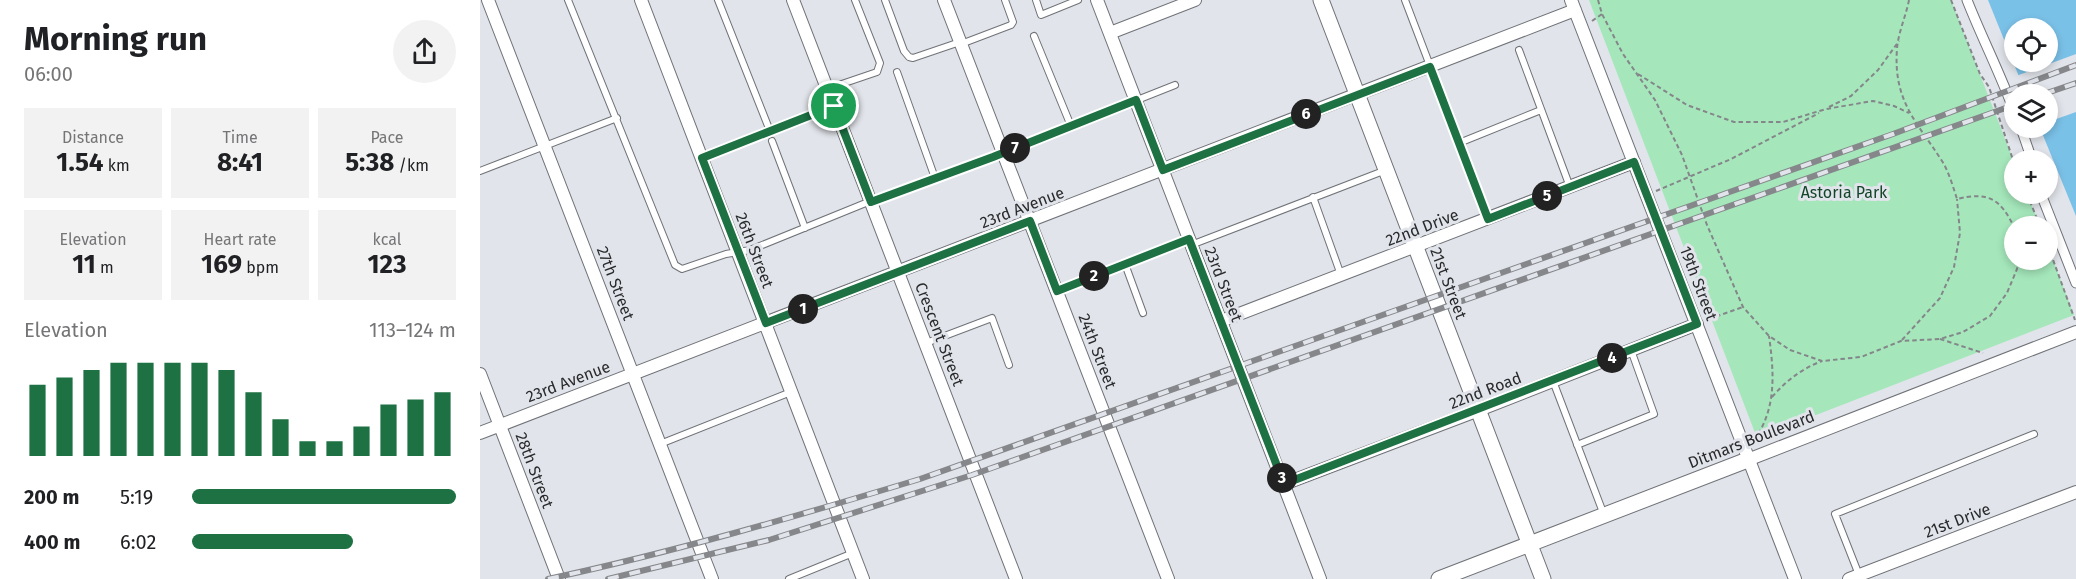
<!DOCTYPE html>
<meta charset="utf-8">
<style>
body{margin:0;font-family:"Fira Sans",sans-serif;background:#f2f2f2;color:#202124;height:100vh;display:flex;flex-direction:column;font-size:22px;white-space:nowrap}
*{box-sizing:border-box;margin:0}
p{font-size:20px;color:#757577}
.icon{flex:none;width:33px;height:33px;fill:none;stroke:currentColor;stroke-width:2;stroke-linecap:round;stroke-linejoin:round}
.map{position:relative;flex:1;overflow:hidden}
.sheet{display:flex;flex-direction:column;background:#fff;width:480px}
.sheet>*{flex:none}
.buttons{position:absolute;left:1524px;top:18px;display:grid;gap:12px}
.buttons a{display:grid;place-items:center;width:54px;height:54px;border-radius:50%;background:#fff;box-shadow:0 3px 9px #0003;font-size:30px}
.pin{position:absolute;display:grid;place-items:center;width:51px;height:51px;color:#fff;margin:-26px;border:3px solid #fff;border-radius:50%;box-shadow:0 2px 6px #0007}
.km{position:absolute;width:30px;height:30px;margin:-15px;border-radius:50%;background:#222;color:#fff;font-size:16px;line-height:30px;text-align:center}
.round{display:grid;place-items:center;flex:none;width:63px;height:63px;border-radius:32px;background:#f2f2f2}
.overview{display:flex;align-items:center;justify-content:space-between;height:102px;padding:0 24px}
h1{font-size:33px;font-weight:700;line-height:45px}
.stats{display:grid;grid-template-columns:repeat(3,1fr);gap:9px;height:102px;padding:6px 24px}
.stats div{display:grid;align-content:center;border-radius:0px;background:#f2f2f2;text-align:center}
.stats b{font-size:26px;font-weight:700}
.stats small{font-size:16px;font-weight:400}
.stats p{font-size:16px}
.chart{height:168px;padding:12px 24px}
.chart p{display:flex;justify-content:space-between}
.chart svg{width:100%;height:108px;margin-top:6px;stroke:#1d7143;stroke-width:6}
ul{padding:0 24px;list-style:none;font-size:20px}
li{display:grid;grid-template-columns:96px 72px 1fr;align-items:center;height:45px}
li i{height:15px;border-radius:8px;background:#1d7143}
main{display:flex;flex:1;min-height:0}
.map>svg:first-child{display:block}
.green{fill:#a5e7bb}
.water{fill:#7ac1e8;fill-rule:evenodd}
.pier{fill:#e1e4ea}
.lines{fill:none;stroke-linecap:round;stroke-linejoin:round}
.service-casing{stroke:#6f7277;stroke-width:8}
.pedestrian-casing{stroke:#6f7277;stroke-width:11}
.minor-casing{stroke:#6f7277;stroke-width:14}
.tertiary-casing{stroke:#6f7277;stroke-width:17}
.path{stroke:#84868a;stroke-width:2;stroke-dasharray:4.5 3;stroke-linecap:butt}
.service{stroke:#fff;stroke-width:6}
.pedestrian{stroke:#fff;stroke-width:9}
.minor{stroke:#fff;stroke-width:12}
.tertiary{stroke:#fff;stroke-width:15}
.rail-casing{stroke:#85878b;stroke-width:6}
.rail{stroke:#e1e4ea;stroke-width:4;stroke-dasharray:11;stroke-linecap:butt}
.route-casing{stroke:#fff;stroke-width:12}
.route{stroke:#1d7143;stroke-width:8}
.labels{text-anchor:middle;stroke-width:6;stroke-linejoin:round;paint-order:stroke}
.park-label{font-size:16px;fill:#134529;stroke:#e1e4ea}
.street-label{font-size:16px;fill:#292a2c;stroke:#e1e4ea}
</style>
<main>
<section class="sheet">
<div class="overview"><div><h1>Morning run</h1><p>06:00</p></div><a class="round"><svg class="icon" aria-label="share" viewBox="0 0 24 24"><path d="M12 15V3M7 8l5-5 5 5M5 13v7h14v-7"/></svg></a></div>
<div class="stats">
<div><p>Distance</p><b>1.54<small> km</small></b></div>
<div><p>Time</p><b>8:41</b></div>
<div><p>Pace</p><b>5:38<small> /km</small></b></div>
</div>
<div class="stats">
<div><p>Elevation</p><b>11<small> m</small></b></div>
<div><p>Heart rate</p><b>169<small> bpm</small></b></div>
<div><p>kcal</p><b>123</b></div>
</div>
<div class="chart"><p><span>Elevation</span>113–124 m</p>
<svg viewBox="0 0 160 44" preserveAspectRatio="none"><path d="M5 44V15M15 44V12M25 44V9M35 44V6M45 44V6M55 44V6M65 44V6M75 44V9M85 44V18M95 44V29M105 44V38M115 44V38M125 44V32M135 44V23M145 44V21M155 44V18"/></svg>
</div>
<ul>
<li><b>200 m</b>5:19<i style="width:100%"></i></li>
<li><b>400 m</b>6:02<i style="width:61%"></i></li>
</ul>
</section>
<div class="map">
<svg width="1596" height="579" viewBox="0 0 1596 579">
<rect width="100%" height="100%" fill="#e1e4ea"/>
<!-- green -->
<path class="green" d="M1109 0H1471L1534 162V194H1547L1560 226H1534V260H1568V247L1594 315 1277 438Z"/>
<!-- water -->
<path class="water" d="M1508 0H1596V216L1560 128H1568V94H1546ZM1534 28H1568V62H1534Z"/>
<!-- pier -->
<path class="pier" d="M1596 54V112L1568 122V94H1543L1536 76Z"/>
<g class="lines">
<!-- service casing -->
<g class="service-casing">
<path id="service" d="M88 0 195 265 202 269 246 254 270 250 403 196 513 157 695 85
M238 0 290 131
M405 0 424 51 429 57 433 58 480 42
M556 0 561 15 598 0
M925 0 1008 218
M554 36 591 126
M481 44 531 25 533 22 525 0
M1039 50 1090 187
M417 72 455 178
M347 89 397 72 400 63 375 0
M292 141 325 228
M979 143 1061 110
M222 158 354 106
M0 171 137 118
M833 197 861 275
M711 245 906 170
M645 264 663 313
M577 291 709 239
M446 343 512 318 529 365
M1073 381 1124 515
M180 444 311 392
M1097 445 1174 414 1151 350
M1379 575 1355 514 1554 434
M309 579 373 553"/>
</g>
<!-- pedestrian casing -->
<g class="pedestrian-casing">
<path id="pedestrian" d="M1487 0C1502 38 1520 73 1534 111
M1541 128 1552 160
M1561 194 1596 283"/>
</g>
<!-- minor casing -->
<g class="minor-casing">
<path id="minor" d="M8 0 232 579
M161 0 383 579
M313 0 536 579
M464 0 688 579
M617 0 840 579
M1091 0 1315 579
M630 33 715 0
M741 321 1154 162
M0 374 79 579
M0 433 1095 10
M1270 459 1596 332
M804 484 999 410 1217 324
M1369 579 1596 492"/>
</g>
<!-- tertiary casing -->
<g class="tertiary-casing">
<path id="tertiary" d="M841 0 1063 579
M959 579 1270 459"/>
</g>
<!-- path -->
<path class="path" d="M1118 0 1122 14 1143 54 1175 100 1202 155 1227 225 1263 307 1289 336 1310 350 1342 361 1381 357 1421 341 1460 339 1483 332 1510 316 1527 293 1537 269 1538 260
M1429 0C1426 16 1418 33 1417 49 1413 101 1437 122 1462 161 1469 172 1473 187 1477 199 1509 191 1521 200 1534 227
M1471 0 1500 74 1509 87 1534 163
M1112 21 1122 14
M1158 74 1207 105 1254 122H1303L1346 109 1393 101 1414 106 1429 113
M1349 107 1371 96 1398 70 1419 41
M1176 191 1251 159 1339 113
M1547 194 1560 226
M1568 246 1595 320
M1229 319 1263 307
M1460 339 1503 353
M1422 340 1460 298 1474 267 1480 233 1477 199
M1292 397C1306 381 1321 369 1342 361
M1274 440C1297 409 1294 372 1289 336"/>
<!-- service -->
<use href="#service" class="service"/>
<!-- pedestrian -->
<use href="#pedestrian" class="pedestrian"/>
<!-- minor -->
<use href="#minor" class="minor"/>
<!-- tertiary -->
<use href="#tertiary" class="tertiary"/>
<!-- rail casing -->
<g class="rail-casing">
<path id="rail" d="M1564 94 1596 83
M68 579C194 552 317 516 440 479L1413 134 1596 65
M128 579 289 540 492 475 1534 105"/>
</g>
<!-- rail -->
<use href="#rail" class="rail"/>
</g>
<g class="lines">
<!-- route casing -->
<g class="route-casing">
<path id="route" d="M950 67 1008 219 1154 162 1217 324 804 484 709 239 577 291 550 221 286 323 222 158 354 106 391 202 513 157 656 100 683 170Z"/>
</g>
<!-- route -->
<use href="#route" class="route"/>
</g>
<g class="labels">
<!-- park labels -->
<g class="park-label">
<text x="1364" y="198">Astoria Park</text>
</g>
<!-- street labels -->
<g class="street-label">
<text transform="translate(542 207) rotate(-21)" y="6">23rd Avenue</text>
<text transform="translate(942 227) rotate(-21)" y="6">22nd Drive</text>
<text transform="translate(275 250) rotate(69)" y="6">26th Street</text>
<text transform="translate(136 283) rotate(69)" y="6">27th Street</text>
<text transform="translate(969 283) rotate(69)" y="6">21st Street</text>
<text transform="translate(1219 283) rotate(69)" y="6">19th Street</text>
<text transform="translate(744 284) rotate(69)" y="6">23rd Street</text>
<text transform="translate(460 334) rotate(69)" y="6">Crescent Street</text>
<text transform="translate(618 351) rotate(69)" y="6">24th Street</text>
<text transform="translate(88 381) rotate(-21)" y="6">23rd Avenue</text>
<text transform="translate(1005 390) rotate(-21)" y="6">22nd Road</text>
<text transform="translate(1271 439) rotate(-21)" y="6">Ditmars Boulevard</text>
<text transform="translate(55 470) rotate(69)" y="6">28th Street</text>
<text transform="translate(1477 520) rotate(-21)" y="6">21st Drive</text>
</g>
</g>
</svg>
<div class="buttons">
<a><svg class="icon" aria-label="locate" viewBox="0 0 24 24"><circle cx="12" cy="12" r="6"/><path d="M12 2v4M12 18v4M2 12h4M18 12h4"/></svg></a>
<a><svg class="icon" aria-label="layers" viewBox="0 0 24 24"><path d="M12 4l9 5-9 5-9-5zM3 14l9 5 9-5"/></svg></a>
<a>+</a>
<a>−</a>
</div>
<div class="pin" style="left:354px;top:106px;background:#1e9e55"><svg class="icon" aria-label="arrive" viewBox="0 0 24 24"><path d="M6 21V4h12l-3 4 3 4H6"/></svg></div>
<b class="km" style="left:323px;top:309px">1</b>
<b class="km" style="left:614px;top:276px">2</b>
<b class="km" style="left:802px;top:478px">3</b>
<b class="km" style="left:1132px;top:358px">4</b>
<b class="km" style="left:1067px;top:196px">5</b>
<b class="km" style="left:826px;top:114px">6</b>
<b class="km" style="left:535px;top:148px">7</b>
</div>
</main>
